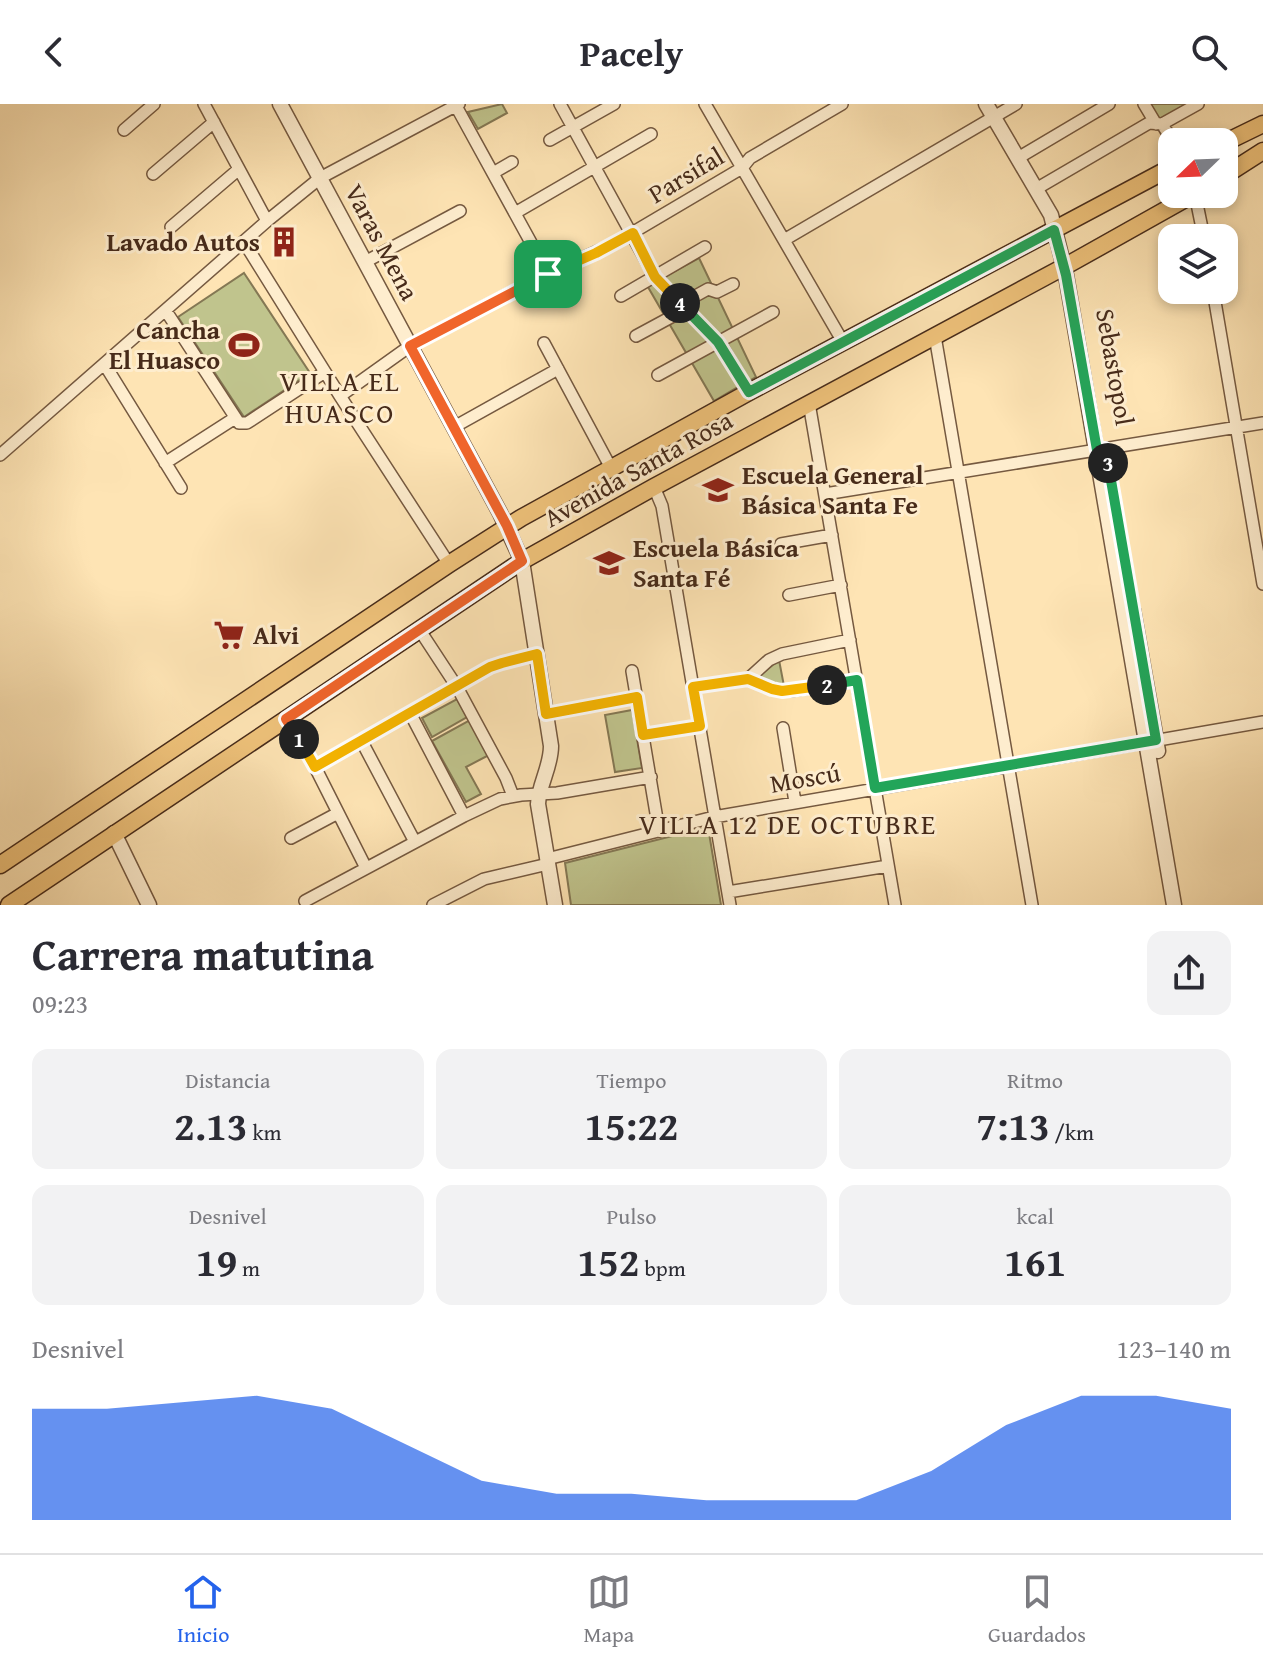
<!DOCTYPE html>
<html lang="es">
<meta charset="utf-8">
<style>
body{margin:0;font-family:"Gentium Book Plus",serif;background:#f2f2f3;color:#2b2b33;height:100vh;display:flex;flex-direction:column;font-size:30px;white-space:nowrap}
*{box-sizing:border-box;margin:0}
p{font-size:26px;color:#7c7c81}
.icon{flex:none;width:44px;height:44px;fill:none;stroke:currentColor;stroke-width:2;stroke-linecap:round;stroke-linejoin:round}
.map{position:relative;height:801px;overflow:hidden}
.details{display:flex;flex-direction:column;background:#fff;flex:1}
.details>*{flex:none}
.needle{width:52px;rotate:247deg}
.buttons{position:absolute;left:1158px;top:24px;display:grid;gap:16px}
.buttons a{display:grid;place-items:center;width:80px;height:80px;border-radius:16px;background:#fff;box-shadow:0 4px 12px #0003;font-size:40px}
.pin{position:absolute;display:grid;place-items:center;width:68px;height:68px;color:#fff;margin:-34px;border-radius:16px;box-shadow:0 4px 12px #0006}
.km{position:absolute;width:40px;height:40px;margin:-20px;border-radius:50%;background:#222;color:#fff;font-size:22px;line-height:40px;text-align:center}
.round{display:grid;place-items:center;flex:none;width:84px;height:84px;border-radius:16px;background:#f2f2f3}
.head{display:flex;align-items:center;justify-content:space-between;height:136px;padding:0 32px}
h1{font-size:44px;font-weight:700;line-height:60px}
.stats{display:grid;grid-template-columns:repeat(3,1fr);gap:12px;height:136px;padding:8px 32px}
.stats div{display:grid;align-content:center;border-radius:16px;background:#f2f2f3;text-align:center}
.stats b{font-size:40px;font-weight:700}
.stats small{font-size:22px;font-weight:400}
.stats p{font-size:22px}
.chart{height:224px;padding:16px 32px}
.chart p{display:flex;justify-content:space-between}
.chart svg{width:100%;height:144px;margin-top:8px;fill:#2563eb;opacity:.7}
header{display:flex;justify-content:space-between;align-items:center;height:104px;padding:0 32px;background:#fff;font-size:36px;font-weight:700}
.tabs{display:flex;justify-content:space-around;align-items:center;height:112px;border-top:2px solid #e1e1e2;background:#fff;font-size:22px;color:#7c7c81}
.tabs a{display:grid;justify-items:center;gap:4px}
.tabs .on{color:#2563eb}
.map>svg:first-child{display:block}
.green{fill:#c0c48d;stroke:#847854;stroke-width:2}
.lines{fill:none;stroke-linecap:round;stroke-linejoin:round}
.minor-casing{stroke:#755940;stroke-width:14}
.tertiary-casing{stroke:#755940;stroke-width:17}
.primary-casing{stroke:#472b1a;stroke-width:19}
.minor{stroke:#feedce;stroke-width:11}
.tertiary{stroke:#feedce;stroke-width:14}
.primary{stroke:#efc27a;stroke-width:16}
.split-1-casing{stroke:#fff;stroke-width:16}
.split-2-casing{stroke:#fff;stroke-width:16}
.split-3-casing{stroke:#fff;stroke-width:16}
.split-4-casing{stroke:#fff;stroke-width:16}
.split-5-casing{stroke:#fff;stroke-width:16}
.split-1{stroke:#f0652b;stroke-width:10}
.split-2{stroke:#f5b400;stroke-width:10}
.split-3{stroke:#22a559;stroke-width:10}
.split-4{stroke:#22a559;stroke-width:10}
.split-5{stroke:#f5b400;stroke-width:10}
.labels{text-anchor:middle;stroke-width:6;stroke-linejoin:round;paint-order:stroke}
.street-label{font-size:26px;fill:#472b1a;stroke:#feedce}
.poi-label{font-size:26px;font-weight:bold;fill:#472b1a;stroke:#feedce;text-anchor:start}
.neighbourhood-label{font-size:28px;letter-spacing:2px;fill:#472b1a;stroke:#feedce}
</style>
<header><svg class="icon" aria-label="back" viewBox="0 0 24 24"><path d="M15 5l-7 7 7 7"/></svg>Pacely<svg class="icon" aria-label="search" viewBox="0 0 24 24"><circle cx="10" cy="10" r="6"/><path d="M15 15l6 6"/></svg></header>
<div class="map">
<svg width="1263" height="801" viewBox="0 0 1263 801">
<rect width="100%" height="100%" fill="#fee4b4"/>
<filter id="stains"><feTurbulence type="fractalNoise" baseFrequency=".0025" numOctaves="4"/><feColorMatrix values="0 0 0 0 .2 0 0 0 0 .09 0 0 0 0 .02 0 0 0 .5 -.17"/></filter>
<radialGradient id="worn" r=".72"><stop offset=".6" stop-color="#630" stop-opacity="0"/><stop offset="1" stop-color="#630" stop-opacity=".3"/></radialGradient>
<!-- green -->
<path class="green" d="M502 0 507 9 478 25 468 8Z
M1146 0H1186L1188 3 1160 15Z
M699 154 756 273 747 278 662 174Z
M244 169 310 269 244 313 178 213Z
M656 178 720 246 741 281 714 297 648 183Z
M779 556 784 582 760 574 761 570Z
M457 595 467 613 432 633 422 614Z
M632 606 642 664 615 668 605 611Z
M470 616 489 651 466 663 481 690 466 698 432 637Z
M708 723 721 801H571L565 759Z"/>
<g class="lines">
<!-- minor casing -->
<g class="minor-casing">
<path id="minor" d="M204 0 267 117
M560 0 655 173 723 244 749 288
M705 0 843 238
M1144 0 1156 20
M456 2 563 197
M1162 20 1173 38
M124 26 154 0
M550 36 614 0
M1018 54 1109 0
M493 69 512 58
M153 70 214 18
M1036 85 1149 19 1162 20 1198 0
M1195 90 1204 134
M515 109 651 30
M171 123 239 65
M784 136 1016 0
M244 138 340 292 449 460
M365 158 460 107
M1213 186 1263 480
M621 192 705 143
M681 200 708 185 717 188 733 180
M166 207 239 319H247L325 268
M636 232 686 205
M935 232 1032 801
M544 239 611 364
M105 261 181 384
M658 271 773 208
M340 292 410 242 537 175 615 139 742 64 750 54 842 0
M809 299 895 801
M454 323 558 265
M0 351 267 117 320 74 459 0
M165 359 235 314
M654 383 662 402 730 801
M825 390 1263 319
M781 440 832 431
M789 491 841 481
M419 525 457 583 506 674 513 692
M632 567 659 727
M748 575 772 585 789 587 857 576
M693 583 748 575 769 556 782 550 850 536
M410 609 464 712
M546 610 637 593
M286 615 315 663 366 764
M783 624 795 698
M643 631 700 622
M361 636 415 738
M315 663 490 563 502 559 537 550
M291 734 338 709
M547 755 714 713 1263 618
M728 788 888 762
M305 797 464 712 500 695 521 691 557 689 651 673
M433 801 484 775 548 760"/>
</g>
<!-- tertiary casing -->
<g class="tertiary-casing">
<path id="tertiary" d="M280 0 500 409 522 457 551 642C551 663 539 680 538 700L555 801
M986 0 1051 111 1066 171 1174 801
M1133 506 1158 647
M114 729 149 801"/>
</g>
<!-- primary casing -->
<g class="primary-casing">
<path id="primary" d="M1224 39 1263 20
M1224 72 1263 47
M0 761 449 460 521 414 749 288 1172 63
M9 801 522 457 654 383 1071 159 1194 90"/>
</g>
<!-- minor -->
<use href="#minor" class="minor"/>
<!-- tertiary -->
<use href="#tertiary" class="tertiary"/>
<!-- primary -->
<use href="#primary" class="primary"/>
</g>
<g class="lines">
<!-- split-1 casing -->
<g class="split-1-casing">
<path id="split-1" d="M299 635 286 615 522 457 507 422 410 242 548 170"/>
</g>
<!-- split-2 casing -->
<g class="split-2-casing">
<path id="split-2" d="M299 635 315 663 490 563 502 559 537 550 546 610 637 593 643 631 700 622 693 583 748 575 772 585 782 587 827 581"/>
</g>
<!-- split-3 casing -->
<g class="split-3-casing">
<path id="split-3" d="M827 581 857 576 875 684 1156 636 1108 359"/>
</g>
<!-- split-4 casing -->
<g class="split-4-casing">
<path id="split-4" d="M680 199 718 238 749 288 1054 126 1066 171 1097 346 1105 345 1108 359"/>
</g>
<!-- split-5 casing -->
<g class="split-5-casing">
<path id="split-5" d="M548 170 596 149 633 129 655 173 680 199"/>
</g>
<!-- split-1 -->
<use href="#split-1" class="split-1"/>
<!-- split-2 -->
<use href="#split-2" class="split-2"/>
<!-- split-3 -->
<use href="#split-3" class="split-3"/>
<!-- split-4 -->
<use href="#split-4" class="split-4"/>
<!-- split-5 -->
<use href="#split-5" class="split-5"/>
</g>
<!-- icons -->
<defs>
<g id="building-bare" transform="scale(2.4)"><path d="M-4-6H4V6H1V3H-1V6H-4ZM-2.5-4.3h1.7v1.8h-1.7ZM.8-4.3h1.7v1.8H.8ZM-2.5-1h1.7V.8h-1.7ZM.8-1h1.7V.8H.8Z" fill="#8f2418" stroke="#feedce" stroke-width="2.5" paint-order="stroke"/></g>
<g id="stadium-bare" transform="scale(2.4)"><path d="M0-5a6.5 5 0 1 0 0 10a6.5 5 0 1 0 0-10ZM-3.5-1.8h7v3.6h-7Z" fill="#8f2418" stroke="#feedce" stroke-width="2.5" paint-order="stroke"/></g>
<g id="school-bare" transform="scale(2.4)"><path d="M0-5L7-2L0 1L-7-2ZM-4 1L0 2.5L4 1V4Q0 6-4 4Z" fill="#8f2418" stroke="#feedce" stroke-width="2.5" paint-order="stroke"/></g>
<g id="supermarket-bare" transform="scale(2.4)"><path d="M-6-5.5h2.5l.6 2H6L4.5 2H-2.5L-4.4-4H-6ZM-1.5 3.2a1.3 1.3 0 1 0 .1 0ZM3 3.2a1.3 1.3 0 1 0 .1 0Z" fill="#8f2418" stroke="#feedce" stroke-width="2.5" paint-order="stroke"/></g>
</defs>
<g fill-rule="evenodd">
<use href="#building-bare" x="284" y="138"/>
<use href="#stadium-bare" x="244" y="241"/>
<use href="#school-bare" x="718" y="386"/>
<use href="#school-bare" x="609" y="459"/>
<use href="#supermarket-bare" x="229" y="531"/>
</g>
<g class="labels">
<!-- street labels -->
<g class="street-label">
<text transform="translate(686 71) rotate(-31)" y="9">Parsifal</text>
<text transform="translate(382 138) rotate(62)" y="9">Varas Mena</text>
<text transform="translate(1115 263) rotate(80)" y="9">Sebastopol</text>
<text transform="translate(638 365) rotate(-29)" y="9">Avenida Santa Rosa</text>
<text transform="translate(805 674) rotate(-10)" y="9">Moscú</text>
</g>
<!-- poi labels -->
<g class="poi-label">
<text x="260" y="147" text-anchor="end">Lavado Autos</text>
<text x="220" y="235" text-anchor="end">Cancha<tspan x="220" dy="30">El Huasco</tspan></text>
<text x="742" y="380">Escuela General<tspan x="742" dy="30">Básica Santa Fe</tspan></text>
<text x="633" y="453">Escuela Básica<tspan x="633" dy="30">Santa Fé</tspan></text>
<text x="253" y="540">Alvi</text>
</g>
<!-- neighbourhood labels -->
<g class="neighbourhood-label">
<text x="340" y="287">VILLA EL<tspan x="340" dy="32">HUASCO</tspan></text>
<text x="788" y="730">VILLA 12 DE OCTUBRE</text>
</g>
</g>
<rect width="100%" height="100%" filter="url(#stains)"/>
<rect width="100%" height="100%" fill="url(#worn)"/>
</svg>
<div class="buttons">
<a><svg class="needle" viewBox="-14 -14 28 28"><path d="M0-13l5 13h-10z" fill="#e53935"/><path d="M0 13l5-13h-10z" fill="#7c7c81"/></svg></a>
<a><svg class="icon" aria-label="layers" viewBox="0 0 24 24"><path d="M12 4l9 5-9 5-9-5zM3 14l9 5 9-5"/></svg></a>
</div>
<div class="pin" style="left:548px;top:170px;background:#1e9e55"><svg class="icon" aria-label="arrive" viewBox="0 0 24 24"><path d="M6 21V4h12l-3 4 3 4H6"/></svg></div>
<b class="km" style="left:299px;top:635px">1</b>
<b class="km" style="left:827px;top:581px">2</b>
<b class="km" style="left:1108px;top:359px">3</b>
<b class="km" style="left:680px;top:199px">4</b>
</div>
<section class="details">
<div class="head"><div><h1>Carrera matutina</h1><p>09:23</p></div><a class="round"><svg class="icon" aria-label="share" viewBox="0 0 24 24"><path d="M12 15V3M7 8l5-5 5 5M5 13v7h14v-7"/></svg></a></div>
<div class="stats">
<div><p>Distancia</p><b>2.13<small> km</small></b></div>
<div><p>Tiempo</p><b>15:22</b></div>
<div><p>Ritmo</p><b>7:13<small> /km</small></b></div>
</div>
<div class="stats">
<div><p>Desnivel</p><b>19<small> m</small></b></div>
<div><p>Pulso</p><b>152<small> bpm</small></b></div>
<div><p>kcal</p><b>161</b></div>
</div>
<div class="chart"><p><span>Desnivel</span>123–140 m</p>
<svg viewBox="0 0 160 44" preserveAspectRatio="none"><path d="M0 44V10L10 10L20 8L30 6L40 10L50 21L60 32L70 36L80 36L90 38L100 38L110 38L120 29L130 15L140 6L150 6L160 10V44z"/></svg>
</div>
</section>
<nav class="tabs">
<a class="on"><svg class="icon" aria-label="home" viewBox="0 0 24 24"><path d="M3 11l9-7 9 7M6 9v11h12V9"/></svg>Inicio</a>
<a><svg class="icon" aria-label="map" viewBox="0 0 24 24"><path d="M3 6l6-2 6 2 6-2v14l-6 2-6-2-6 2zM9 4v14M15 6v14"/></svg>Mapa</a>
<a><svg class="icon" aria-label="saved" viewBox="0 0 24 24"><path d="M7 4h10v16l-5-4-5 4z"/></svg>Guardados</a>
</nav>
